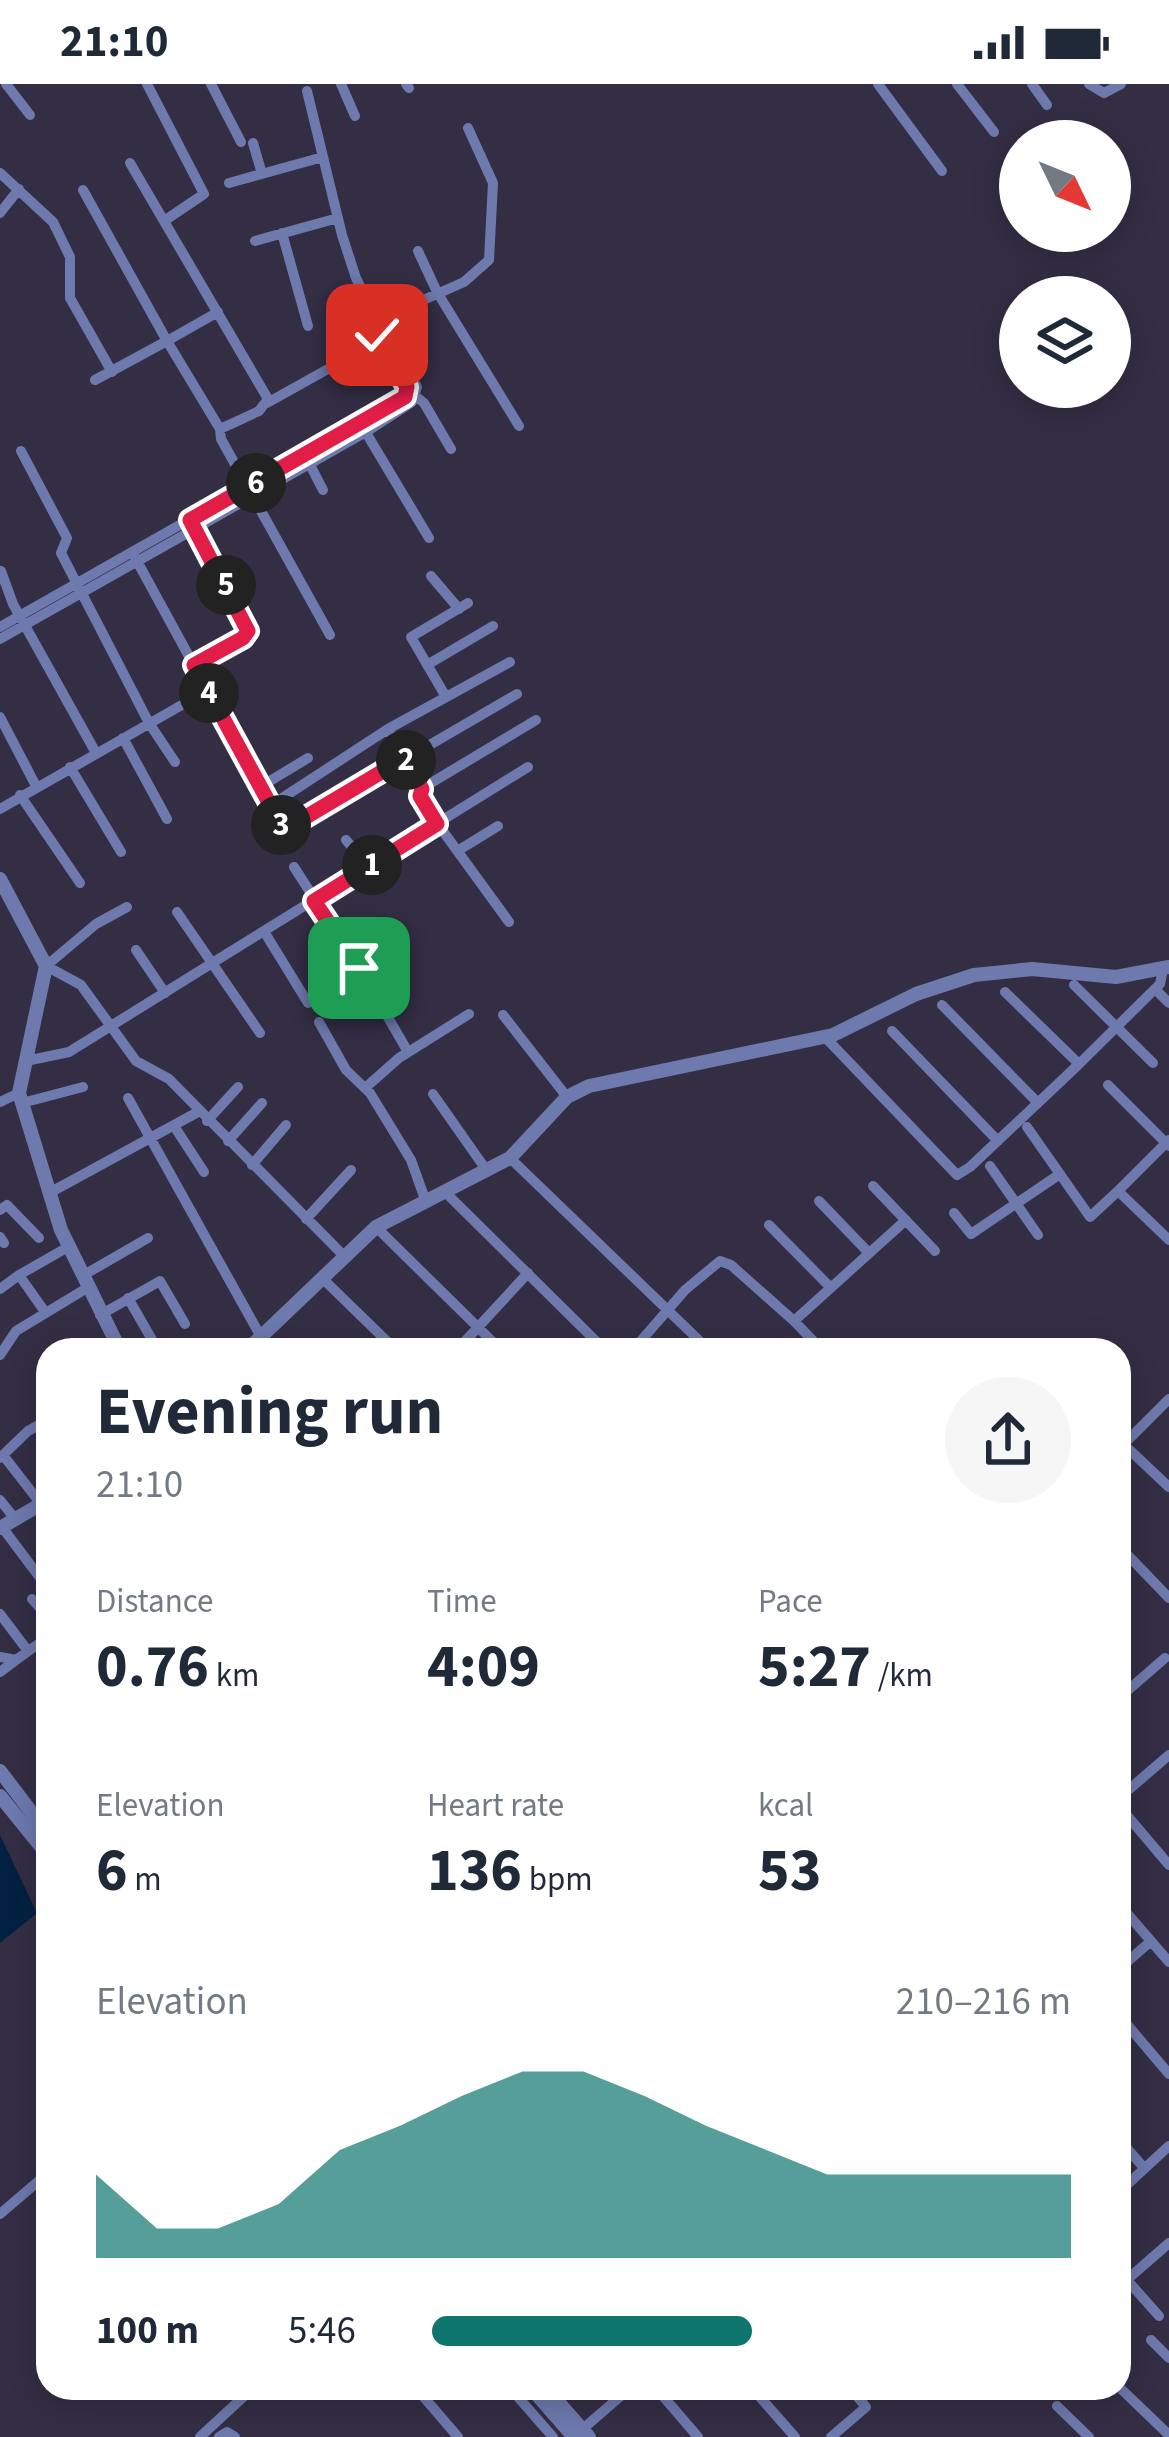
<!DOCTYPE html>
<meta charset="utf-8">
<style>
body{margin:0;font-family:"Source Sans 3",sans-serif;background:#f6f6f7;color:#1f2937;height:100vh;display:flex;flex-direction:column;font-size:45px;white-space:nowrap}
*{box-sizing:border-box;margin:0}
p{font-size:39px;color:#747a83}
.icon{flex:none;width:66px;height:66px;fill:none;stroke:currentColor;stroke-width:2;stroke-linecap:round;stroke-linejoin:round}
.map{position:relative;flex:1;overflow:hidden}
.side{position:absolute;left:36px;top:1254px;width:1095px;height:1062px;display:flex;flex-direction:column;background:#fff;border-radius:36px;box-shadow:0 6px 30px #0003}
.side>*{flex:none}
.needle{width:78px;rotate:133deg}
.tools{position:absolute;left:999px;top:36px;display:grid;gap:24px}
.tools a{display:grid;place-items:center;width:132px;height:132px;border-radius:50%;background:#fff;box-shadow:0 6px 30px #0003;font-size:60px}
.pin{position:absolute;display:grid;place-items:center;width:102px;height:102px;color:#fff;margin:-51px;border-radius:24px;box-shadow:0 6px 18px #0006}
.km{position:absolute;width:60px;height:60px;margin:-30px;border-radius:50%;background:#222;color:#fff;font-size:33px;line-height:60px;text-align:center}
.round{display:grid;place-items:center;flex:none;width:126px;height:126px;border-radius:63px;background:#f6f6f7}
.head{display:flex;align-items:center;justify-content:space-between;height:204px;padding:0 60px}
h1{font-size:66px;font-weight:700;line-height:90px}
.metrics{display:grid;grid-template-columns:repeat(3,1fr);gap:18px;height:204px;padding:12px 60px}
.metrics div{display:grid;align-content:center}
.metrics b{font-size:60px;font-weight:700}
.metrics small{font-size:33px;font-weight:400}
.metrics p{font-size:33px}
.chart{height:336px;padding:24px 60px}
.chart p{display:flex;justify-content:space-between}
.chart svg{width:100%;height:216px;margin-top:12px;fill:#0f766e;opacity:.7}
ul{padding:0 60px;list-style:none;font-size:39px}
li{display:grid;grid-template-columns:192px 144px 1fr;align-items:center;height:90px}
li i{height:30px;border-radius:15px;background:#0f766e}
.status{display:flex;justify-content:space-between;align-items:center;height:84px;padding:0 60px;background:#fff;direction:ltr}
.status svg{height:33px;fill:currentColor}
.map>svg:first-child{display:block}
.water{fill:#022142}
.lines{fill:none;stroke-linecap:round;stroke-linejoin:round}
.minor{stroke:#6e7aae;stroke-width:10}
.tertiary{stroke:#6e7aae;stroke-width:14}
.route-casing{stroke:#fff;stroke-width:24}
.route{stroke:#e11d48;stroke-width:15}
</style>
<div class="status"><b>21:10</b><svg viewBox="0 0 49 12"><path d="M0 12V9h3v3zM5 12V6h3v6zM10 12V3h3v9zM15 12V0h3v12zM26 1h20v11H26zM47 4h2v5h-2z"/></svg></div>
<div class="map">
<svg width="1169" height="2353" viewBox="0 0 1169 2353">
<rect width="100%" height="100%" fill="#342e45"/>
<!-- water -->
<path class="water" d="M0 1751 37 1829 0 1859Z"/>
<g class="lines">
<!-- minor -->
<path class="minor" d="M6 0 30 31
M147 0 204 110 164 137
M211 0 241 58
M341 0 355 32
M406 0 409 4
M878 0 942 87
M957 0 994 48
M1032 0 1047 21
M1089 0 1104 9 1121 0
M253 59 262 90
M130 79 268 315 259 327 220 345 221 355 330 551
M0 89 53 138 70 173V214L112 288
M229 99 323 73
M83 106 167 257 218 228
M0 129 19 105
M282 149 308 242
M255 157 338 134
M418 167 437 208 519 342
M376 237 464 198 489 176 493 99 468 44
M95 296 167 257 220 345
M413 310 424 319 451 365
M267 319 380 256
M365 347 429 454
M21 367 67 454 61 469 149 639 175 678
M308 377 323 406
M191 439 248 547 243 554 194 581
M132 468 284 746 517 610
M1 487 13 520 96 669
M431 492 459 525
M0 543 405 313 407 303 377 251 379 242
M0 555 366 348 412 318 417 303 386 245 379 242 356 194 342 151 307 7
M427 581 493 542
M446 613 411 553 468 519
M0 633 36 702
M388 645 421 705 420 712 429 728 509 838
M123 654 167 735
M70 683 121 768
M260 703 308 674
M421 705 536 636
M20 711 80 799
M270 722 388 645 510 578
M0 725 208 606
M346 756 369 783
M459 766 498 742
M294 783 359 884
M127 823 96 840 46 882 81 901 136 977 169 995 344 1172
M177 828 260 949
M265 849 308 919
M136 866 165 909
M367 897 408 968
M1074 901 1153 979
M1155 905 1169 919
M1005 908 1079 980 1160 900 1163 885
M942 921 1038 1019
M503 931 567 1013
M319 938 346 986 370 1009 411 1076 426 1118
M892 947 998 1057
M824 952 957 1091 970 1083 1079 980
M26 977 69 968 528 683
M1108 1001 1169 1062
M365 1004 399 974 469 930
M433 1010 487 1087
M128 1014 261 1253
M0 1018 19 1009
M22 1019 83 1003
M207 1037 238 1003
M174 1042 204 1088
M1027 1043 1090 1133 1118 1107
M1169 1056 1118 1107 1169 1156
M228 1057 262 1019
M510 1074 709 1266
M252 1081 286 1041
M990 1082 1038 1151
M873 1102 935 1167
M51 1108 198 1028
M445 1108 605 1266
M819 1117 869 1169
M0 1126 7 1121 39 1154
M954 1129 971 1150 1060 1090
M306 1135 351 1086
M769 1141 831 1204
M376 1143 501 1266
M0 1153 4 1159
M19 1191 68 1163
M82 1192 148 1154
M324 1196 396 1266
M0 1205 19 1191 45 1228
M128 1214 158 1266
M100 1231 160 1197 185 1240
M794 1237 822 1266
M457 1266 528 1189
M633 1266 685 1206 720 1177 731 1181 794 1237 906 1136
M0 1271 16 1247 87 1204
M1119 1356 1169 1403
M1119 1365 1169 1315
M3 1371 41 1420
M0 1374 28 1347 48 1336
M0 1416 16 1436
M2 1443 44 1499
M1119 1462 1169 1514
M32 1515 48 1533
M0 1530 28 1567
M0 1573 16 1576 48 1553
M0 1588 16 1576
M1119 1614 1165 1574
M1119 1714 1169 1671
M1119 1722 1169 1781
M1119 1820 1169 1878
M1119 1885 1151 1857
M1119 1931 1169 1990
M1119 2055 1144 2084
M1119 2108 1169 2062
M0 2130 48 2089
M1119 2196 1122 2200 1169 2159
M1127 2196 1159 2232
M1151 2256 1169 2274
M1119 2303 1169 2351
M416 2304 458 2353
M510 2304 553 2353
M656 2304 698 2353
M752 2304 795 2353
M1057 2322 1089 2353
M578 2349 630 2304
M200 2353 253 2304
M219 2353 227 2348 235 2353
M831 2353 866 2323 850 2304"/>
<!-- tertiary -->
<path class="tertiary" d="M0 795 46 882 19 1009 61 1146 120 1266
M247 1266 376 1143 510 1074 567 1013 589 1002 833 951 916 910 974 891 1032 885 1116 893 1169 883
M0 1444 48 1416
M0 1687 48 1750
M0 1712 48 1771
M531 2304 574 2353
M546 2304 589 2353"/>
</g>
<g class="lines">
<!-- route casing -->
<g class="route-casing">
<path id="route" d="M359 884 314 817 437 740 420 712 422 705 405 674 284 746 194 581 243 554 248 547 190 436 405 313 407 303 377 251"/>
</g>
<!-- route -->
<use href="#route" class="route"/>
</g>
</svg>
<div class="tools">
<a><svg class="needle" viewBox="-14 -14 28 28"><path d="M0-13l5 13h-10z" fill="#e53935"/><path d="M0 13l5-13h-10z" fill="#747a83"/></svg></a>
<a><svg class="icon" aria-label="layers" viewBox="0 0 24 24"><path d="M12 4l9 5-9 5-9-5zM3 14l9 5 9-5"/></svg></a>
</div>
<div class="pin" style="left:359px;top:884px;background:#1e9e55"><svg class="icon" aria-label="arrive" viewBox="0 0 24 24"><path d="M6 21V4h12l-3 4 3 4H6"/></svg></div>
<div class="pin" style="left:377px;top:251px;background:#d93025"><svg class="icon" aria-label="check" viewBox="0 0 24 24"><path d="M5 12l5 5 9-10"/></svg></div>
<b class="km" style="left:372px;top:781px">1</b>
<b class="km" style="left:406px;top:676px">2</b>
<b class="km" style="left:281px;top:741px">3</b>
<b class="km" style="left:209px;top:609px">4</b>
<b class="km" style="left:226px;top:501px">5</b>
<b class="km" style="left:256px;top:399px">6</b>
<section class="side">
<div class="head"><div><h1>Evening run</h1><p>21:10</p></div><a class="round"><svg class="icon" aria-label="share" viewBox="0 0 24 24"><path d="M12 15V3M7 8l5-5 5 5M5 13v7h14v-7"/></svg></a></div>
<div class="metrics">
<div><p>Distance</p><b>0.76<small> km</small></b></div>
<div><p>Time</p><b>4:09</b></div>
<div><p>Pace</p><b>5:27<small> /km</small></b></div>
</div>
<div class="metrics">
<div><p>Elevation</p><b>6<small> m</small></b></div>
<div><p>Heart rate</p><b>136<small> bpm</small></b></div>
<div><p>kcal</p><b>53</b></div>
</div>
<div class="chart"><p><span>Elevation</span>210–216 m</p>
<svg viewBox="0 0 160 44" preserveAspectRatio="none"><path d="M0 44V27L10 38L20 38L30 33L40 22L50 17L60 11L70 6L80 6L90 11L100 17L110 22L120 27L130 27L140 27L150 27L160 27V44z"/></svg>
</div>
<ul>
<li><b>100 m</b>5:46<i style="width:50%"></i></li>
</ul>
</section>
</div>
